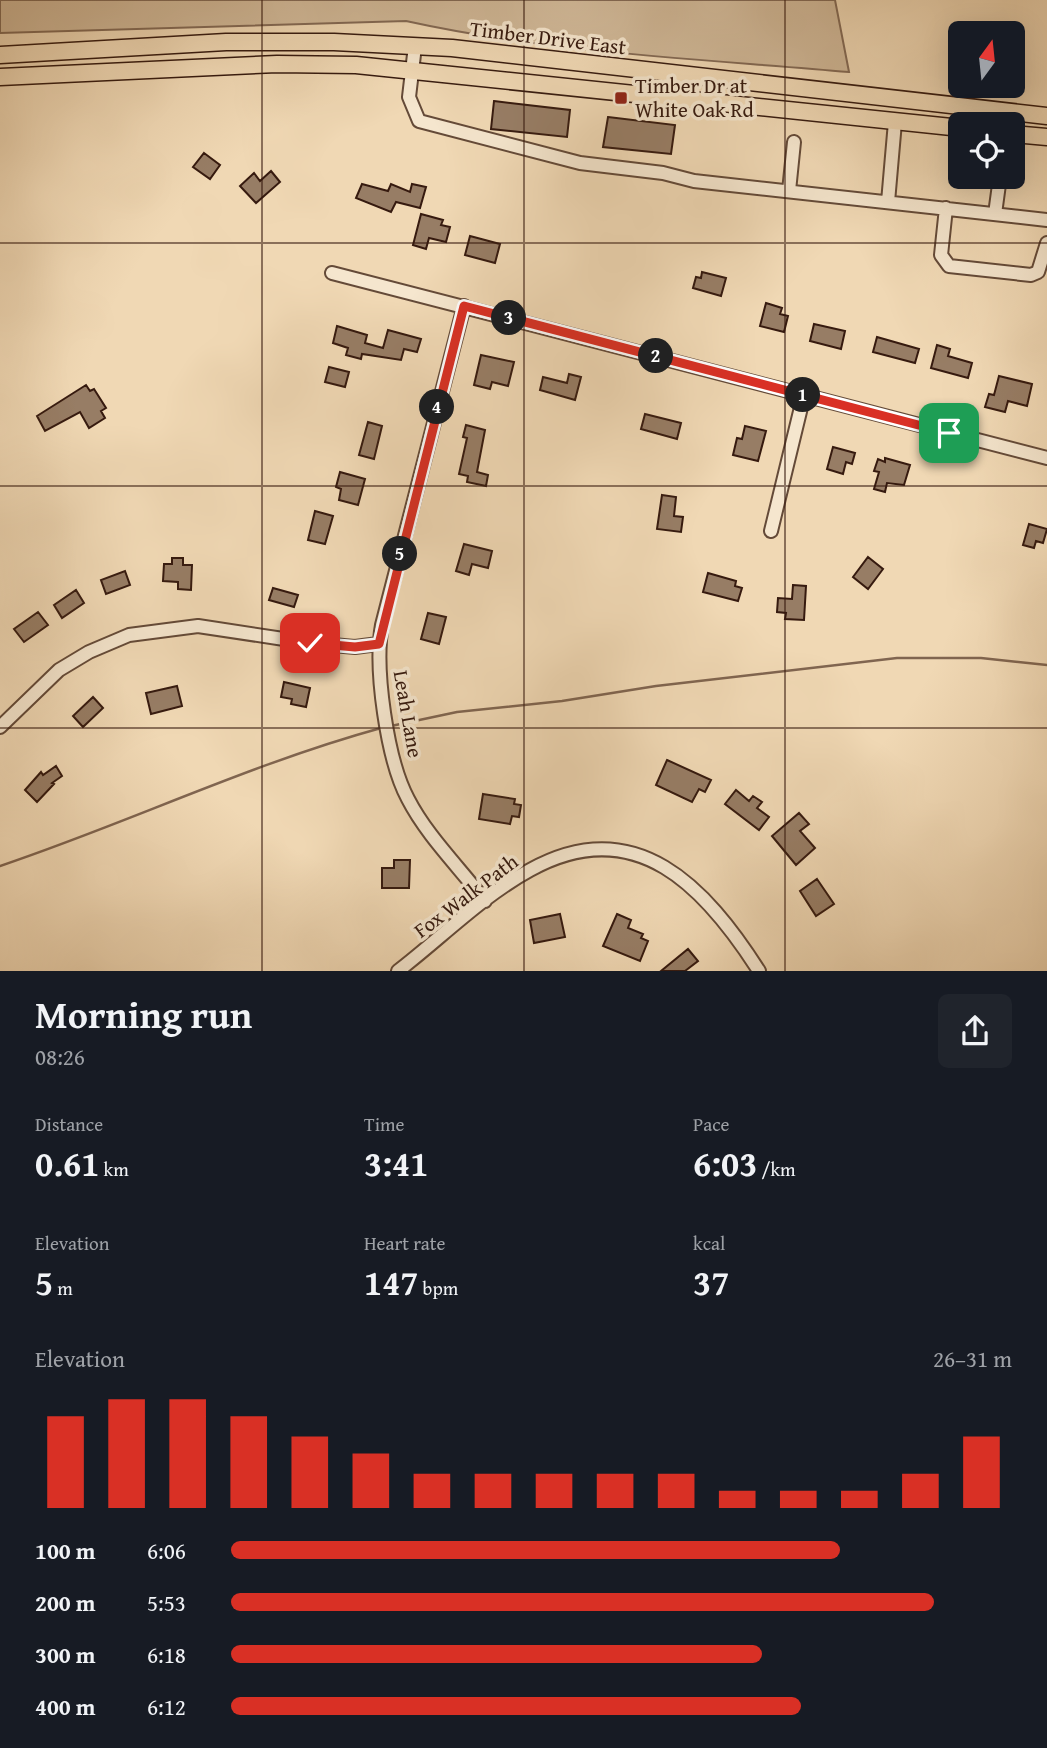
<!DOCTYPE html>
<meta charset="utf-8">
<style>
body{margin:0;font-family:"Gentium Book Plus",serif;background:#20242c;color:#f1f3f6;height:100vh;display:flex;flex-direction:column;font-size:26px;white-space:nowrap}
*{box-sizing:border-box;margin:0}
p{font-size:23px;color:#9ea1a6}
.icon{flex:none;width:38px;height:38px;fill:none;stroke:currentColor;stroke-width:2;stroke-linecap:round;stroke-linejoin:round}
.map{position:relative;height:971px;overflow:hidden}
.sheet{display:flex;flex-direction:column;background:#171b24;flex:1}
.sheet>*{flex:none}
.needle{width:46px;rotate:15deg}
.tools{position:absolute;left:948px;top:21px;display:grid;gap:14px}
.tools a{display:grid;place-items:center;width:77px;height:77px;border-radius:10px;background:#171b24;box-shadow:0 7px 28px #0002;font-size:35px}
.pin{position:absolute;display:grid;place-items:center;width:60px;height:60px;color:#fff;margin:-30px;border-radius:14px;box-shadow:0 4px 10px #0006}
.km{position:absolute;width:35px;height:35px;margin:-18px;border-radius:50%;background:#222;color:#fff;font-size:19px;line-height:35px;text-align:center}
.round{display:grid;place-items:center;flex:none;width:74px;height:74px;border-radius:10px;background:#20242c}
.headline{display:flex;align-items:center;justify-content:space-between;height:119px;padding:0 35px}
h1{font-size:38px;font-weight:700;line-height:52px}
.metrics{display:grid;grid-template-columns:repeat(3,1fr);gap:10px;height:119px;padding:7px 35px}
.metrics div{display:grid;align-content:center}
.metrics b{font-size:35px;font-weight:700}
.metrics small{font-size:19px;font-weight:400}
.metrics p{font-size:19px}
.chart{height:196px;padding:14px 35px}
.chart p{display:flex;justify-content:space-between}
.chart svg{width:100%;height:126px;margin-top:7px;stroke:#d93025;stroke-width:6}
ul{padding:0 35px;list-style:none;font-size:23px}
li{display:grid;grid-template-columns:112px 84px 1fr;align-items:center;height:52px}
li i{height:18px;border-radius:9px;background:#d93025}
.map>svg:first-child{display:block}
.green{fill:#d0b898;stroke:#836954;stroke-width:2}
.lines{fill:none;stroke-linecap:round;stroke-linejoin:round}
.stream{stroke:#806550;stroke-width:2.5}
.building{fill:#977d65;stroke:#361a0f;stroke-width:2}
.minor-casing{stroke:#644a38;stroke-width:16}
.major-casing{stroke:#361a0f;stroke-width:19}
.minor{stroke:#f5e6ce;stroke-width:12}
.major{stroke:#f0d8b4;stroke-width:16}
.route-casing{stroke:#fff;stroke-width:14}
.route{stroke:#d93025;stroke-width:9}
.grid{fill:none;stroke:#361a0f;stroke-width:2;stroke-opacity:0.55}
.poi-dot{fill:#8f2418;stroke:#f5e6ce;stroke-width:2.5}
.labels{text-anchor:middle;stroke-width:7;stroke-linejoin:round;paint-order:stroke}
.street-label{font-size:21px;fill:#361a0f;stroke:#f5e6ce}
.poi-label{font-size:21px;fill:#361a0f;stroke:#f5e6ce;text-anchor:start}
</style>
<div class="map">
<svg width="1047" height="971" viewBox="0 0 1047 971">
<rect width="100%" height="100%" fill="#f0d8b4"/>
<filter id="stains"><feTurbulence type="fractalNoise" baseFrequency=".00286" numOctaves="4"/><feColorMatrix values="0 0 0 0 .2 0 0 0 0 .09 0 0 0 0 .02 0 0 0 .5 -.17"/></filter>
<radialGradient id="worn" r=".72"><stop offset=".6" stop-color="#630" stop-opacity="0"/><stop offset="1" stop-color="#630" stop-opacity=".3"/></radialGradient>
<!-- green -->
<path class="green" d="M0 0H835L849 72C702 59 551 53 406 21L0 33Z"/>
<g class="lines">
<!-- stream -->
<path class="stream" d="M391 726 457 712 562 701 656 686 897 658H981L1047 665
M0 866C128 823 250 764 381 728"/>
</g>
<!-- building -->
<path class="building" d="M494 101 570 110 567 137 491 129Z
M608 117 675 125 671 154 603 147Z
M204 153 220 165 210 179 193 167Z
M271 171 280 182 256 203 240 186 254 173 260 181Z
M362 184 388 191 391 184 410 192 412 184 426 187 420 208 396 202 391 212 356 198Z
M421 214 443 220 441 225 450 227 446 242 429 238 426 249 413 245Z
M470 236 500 244 495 263 465 255Z
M702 272 726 278 721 296 693 288 696 277 701 278Z
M766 303 782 308 780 314 788 316 784 332 760 326Z
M814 324 845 331 841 349 810 341Z
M337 326 367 335 365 343 383 348 388 330 421 339 417 352 404 349 401 360 362 354 361 359 346 355 348 348 333 343Z
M877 337 919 349 915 363 873 352Z
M937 345 950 349 948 356 972 363 968 378 931 368Z
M481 355 514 362 508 386 492 382 490 389 474 385Z
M329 367 349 372 345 387 325 382Z
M569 374 581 377 575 400 540 390 543 377 567 383Z
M999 376 1032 384 1027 406 1008 401 1005 412 985 407 989 394 994 395Z
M86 385 90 391 94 389 106 408 101 411 105 418 89 428 80 412 45 431 37 416Z
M645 414 681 423 677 439 641 429Z
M368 422 382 426 374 459 359 455Z
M466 425 485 430 477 472 488 475 486 486 467 482 468 476 459 474 467 438 463 437Z
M745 426 766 431 758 461 733 455 737 438 742 439Z
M833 447 855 453 852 464 846 462 843 474 827 469Z
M885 458 910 465 904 485 887 483 885 492 874 489 879 472 874 471 878 459 885 462Z
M340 472 365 479 358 505 339 500 341 489 336 487Z
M662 495 676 497 674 516 683 517 681 532 657 529Z
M315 511 333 516 325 544 308 540Z
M1029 524 1047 529 1043 543 1036 541 1034 548 1023 545Z
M464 544 492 551 488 568 472 564 469 575 456 571Z
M868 557 883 569 868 589 853 577Z
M172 558H183V565H192L191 590 178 589V582L163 581 164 564H172Z
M125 571 130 585 106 594 101 580Z
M708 573 736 581 735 586 742 588 738 601 703 592Z
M793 585 806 586 804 620 785 619 786 613 777 612 778 598 792 599Z
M273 588 298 595 294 607 269 600Z
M76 590 84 603 62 618 54 605Z
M38 612 48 625 24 642 14 629Z
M428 613 446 617 439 644 421 639Z
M284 682 310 688 306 707 291 704 292 699 281 697Z
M177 686 182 706 151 714 146 693Z
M93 697 103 708 83 727 73 716Z
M667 760 711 780 705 792 699 789 692 802 656 785Z
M56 766 62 776 52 783 54 784 37 802 25 790 41 772 43 775Z
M736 790 749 801 753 796 762 802 757 808 769 817 759 830 725 804Z
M483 794 515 799 514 804 521 805 519 817 512 816 510 824 479 819Z
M799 813 809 824 800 831 815 848 796 865 772 836Z
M394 860H410L409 888H382V868H394Z
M817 879 834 904 816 916 800 891Z
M560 914 565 937 534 943 530 920Z
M617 914 631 920 628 928 643 934 641 938 648 941 640 961 603 946Z
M688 949 698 961 685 971H661Z"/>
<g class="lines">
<!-- minor casing -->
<g class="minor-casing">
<path id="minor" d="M415 46 409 97 419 121 580 163 663 173 694 181 1047 220
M789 191 794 142
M888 202 895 122
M946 208 941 255 949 266 1031 275 1038 272 1047 243
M995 214 1000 177
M332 273 1047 458
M464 306 382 625C374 668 387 760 408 799 427 836 460 868 485 901
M771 531 804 395
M0 727 59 670 89 652 129 635 198 626 310 643 355 647 378 644
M398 971C441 938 482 896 530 870 636 811 706 888 759 971"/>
</g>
<!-- major casing -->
<g class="major-casing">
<path id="major" d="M0 55 226 42H334L452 48 1047 116
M0 77 277 64 356 65 961 128
M1013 134 1047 137"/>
</g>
<!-- minor -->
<use href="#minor" class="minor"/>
<!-- major -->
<use href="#major" class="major"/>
</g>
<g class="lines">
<!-- route casing -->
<g class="route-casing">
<path id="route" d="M310 643 355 647 379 644 464 306 949 433"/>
</g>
<!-- route -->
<use href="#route" class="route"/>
</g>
<!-- grid -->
<path class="grid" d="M262 0V971M524 0V971M785 0V971M0 243H1047M0 486H1047M0 728H1047"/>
<!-- markers -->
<rect class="poi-dot" x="614" y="91" width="14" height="14" rx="3.5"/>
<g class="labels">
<!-- street labels -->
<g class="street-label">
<text transform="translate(548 38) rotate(7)" y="7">Timber Drive East</text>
<text transform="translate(408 714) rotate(80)" y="7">Leah Lane</text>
<text transform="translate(466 896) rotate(-37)" y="7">Fox Walk Path</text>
</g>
<!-- poi labels -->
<g class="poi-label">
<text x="635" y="93">Timber Dr at<tspan x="635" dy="24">White Oak Rd</tspan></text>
</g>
</g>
<rect width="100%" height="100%" filter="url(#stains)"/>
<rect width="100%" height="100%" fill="url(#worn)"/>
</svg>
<div class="tools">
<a><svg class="needle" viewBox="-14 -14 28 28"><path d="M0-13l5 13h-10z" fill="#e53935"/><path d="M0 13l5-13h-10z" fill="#9ea1a6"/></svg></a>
<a><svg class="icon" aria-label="locate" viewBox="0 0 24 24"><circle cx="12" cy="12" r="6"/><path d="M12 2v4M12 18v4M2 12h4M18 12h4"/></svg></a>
</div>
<div class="pin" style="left:949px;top:433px;background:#1e9e55"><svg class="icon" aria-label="arrive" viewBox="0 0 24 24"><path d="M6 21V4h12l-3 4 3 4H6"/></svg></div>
<div class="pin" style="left:310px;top:643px;background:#d93025"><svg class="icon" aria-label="check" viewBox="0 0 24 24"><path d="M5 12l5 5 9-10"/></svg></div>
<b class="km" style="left:803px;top:395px">1</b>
<b class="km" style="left:656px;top:356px">2</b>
<b class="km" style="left:509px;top:318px">3</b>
<b class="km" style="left:437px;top:407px">4</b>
<b class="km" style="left:400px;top:554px">5</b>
</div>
<section class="sheet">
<div class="headline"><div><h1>Morning run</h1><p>08:26</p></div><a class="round"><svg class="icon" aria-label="share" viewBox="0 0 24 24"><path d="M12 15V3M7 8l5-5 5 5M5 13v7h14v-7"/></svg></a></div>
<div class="metrics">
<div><p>Distance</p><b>0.61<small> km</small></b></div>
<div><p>Time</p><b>3:41</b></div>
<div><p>Pace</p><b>6:03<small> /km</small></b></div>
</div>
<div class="metrics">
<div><p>Elevation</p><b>5<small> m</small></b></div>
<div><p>Heart rate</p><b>147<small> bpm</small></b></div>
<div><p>kcal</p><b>37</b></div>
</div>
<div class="chart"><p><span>Elevation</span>26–31 m</p>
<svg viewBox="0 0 160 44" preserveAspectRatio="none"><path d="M5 44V12M15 44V6M25 44V6M35 44V12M45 44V19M55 44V25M65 44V32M75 44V32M85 44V32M95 44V32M105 44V32M115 44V38M125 44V38M135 44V38M145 44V32M155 44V19"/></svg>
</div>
<ul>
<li><b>100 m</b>6:06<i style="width:78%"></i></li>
<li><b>200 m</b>5:53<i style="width:90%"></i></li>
<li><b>300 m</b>6:18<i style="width:68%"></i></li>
<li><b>400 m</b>6:12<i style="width:73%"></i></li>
</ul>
</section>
